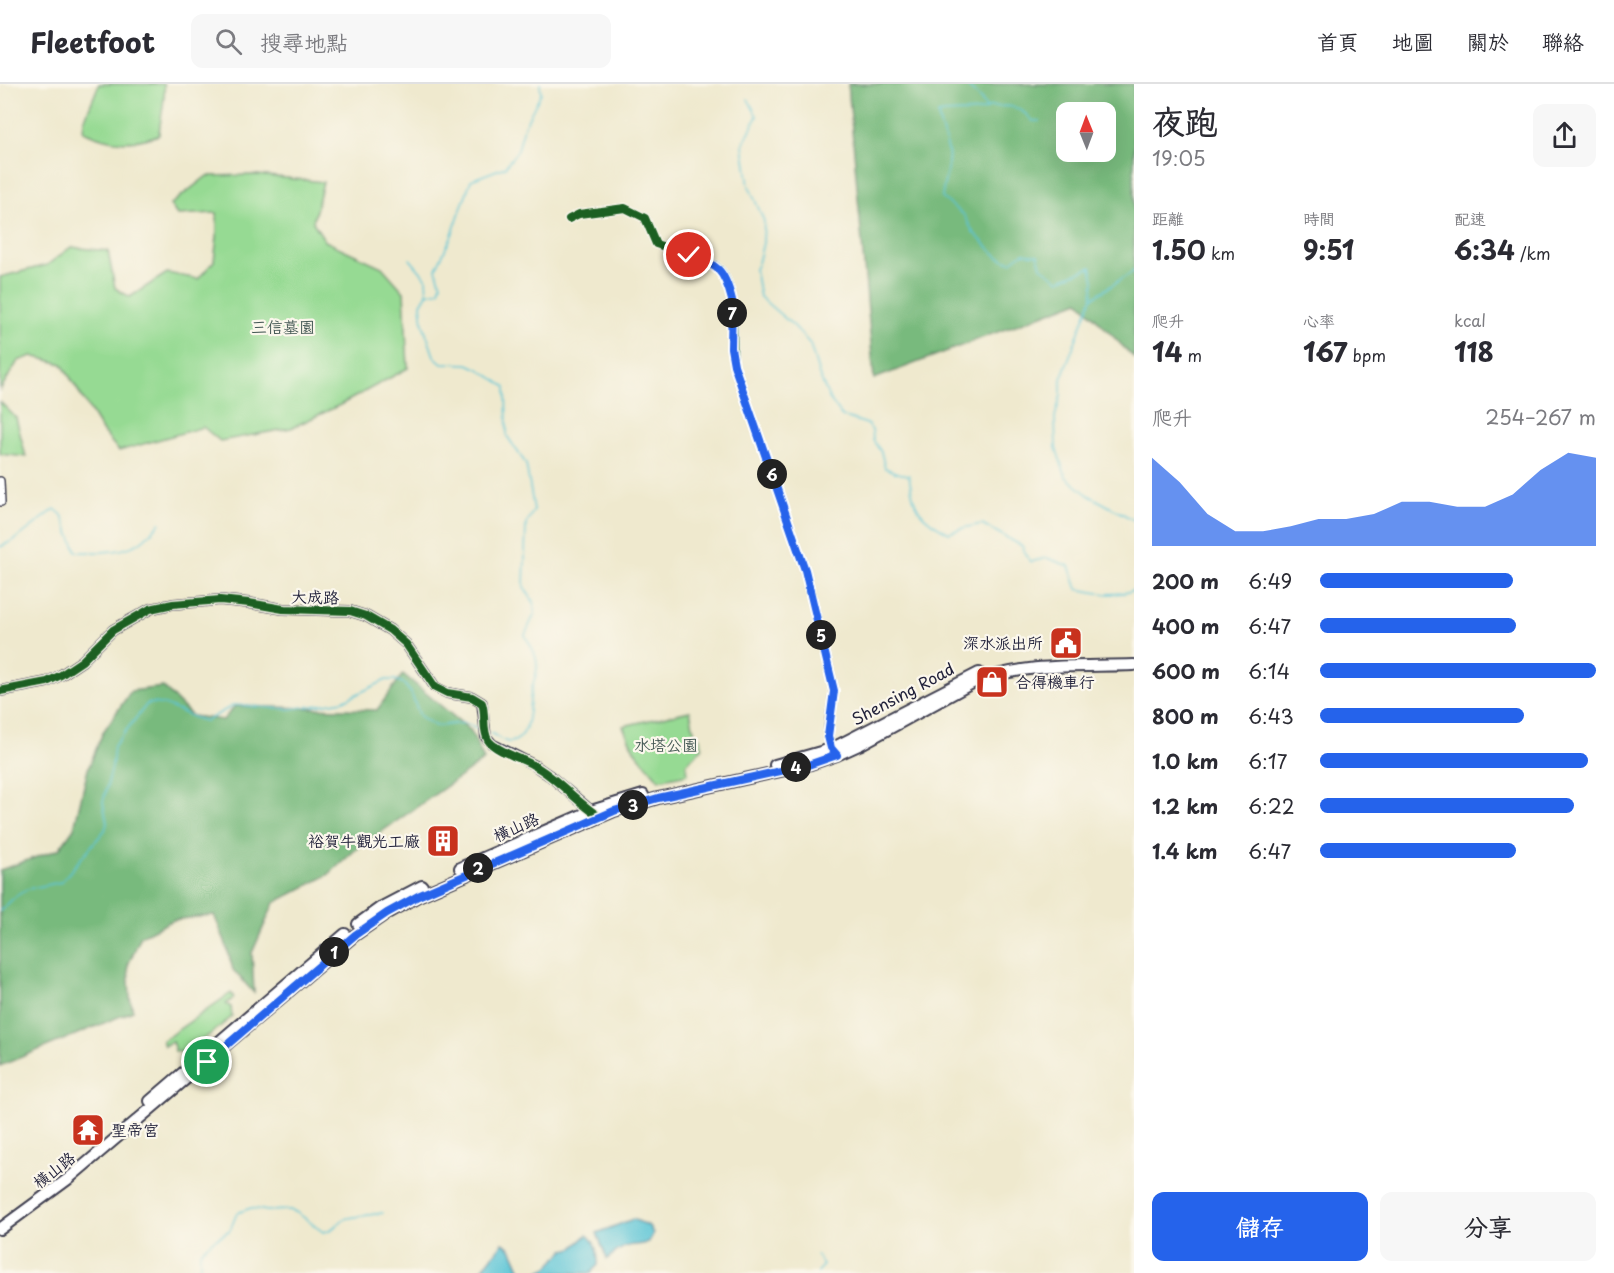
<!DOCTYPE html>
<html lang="zh-TW">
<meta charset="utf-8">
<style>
body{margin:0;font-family:"Playpen Sans","LXGW WenKai TC",sans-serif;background:#f7f7f7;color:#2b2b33;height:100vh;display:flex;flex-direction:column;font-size:22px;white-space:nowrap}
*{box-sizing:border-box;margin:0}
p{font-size:20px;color:#7c7c81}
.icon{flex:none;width:33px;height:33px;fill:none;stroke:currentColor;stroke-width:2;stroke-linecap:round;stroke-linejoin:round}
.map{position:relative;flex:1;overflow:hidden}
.sheet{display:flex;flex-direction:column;background:#fff;width:480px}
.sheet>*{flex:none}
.needle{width:39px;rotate:359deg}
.tools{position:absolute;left:1056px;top:18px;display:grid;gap:12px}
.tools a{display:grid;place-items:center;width:60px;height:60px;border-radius:12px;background:#fff;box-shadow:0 6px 24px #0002;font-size:30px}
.pin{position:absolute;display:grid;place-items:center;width:51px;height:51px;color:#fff;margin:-26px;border:3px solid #fff;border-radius:50%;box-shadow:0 2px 6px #0007}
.km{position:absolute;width:30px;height:30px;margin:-15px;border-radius:50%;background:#222;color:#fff;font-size:16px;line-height:30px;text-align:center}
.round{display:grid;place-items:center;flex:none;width:63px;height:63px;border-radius:12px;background:#f7f7f7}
.overview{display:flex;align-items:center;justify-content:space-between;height:102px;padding:0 18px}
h1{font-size:33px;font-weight:700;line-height:45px}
.metrics{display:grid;grid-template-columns:repeat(3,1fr);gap:9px;height:102px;padding:6px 18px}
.metrics div{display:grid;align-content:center}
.metrics b{font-size:26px;font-weight:700}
.metrics small{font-size:16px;font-weight:400}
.metrics p{font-size:16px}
.chart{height:168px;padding:12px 18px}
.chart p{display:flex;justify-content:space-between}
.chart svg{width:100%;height:108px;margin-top:6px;fill:#2563eb;opacity:.7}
.cta{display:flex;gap:12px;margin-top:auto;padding:12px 18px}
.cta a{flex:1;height:69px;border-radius:12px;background:#2563eb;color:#fff;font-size:24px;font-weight:700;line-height:69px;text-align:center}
.cta a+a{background:#f7f7f7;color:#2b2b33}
ul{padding:0 18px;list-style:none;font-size:20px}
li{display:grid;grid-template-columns:96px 72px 1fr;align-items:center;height:45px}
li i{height:15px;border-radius:8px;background:#2563eb}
header{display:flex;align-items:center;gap:36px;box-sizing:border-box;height:84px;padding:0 30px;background:#fff;border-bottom:2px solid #e1e1e2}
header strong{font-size:28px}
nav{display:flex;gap:33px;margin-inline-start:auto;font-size:21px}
.search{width:420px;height:54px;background:#f7f7f7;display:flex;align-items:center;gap:15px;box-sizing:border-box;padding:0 21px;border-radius:12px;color:#7c7c81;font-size:22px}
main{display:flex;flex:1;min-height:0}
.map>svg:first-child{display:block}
.green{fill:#96da93;stroke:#5c7e67;stroke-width:1.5}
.forest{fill:#78ba7d;stroke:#4d6e5c;stroke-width:1.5;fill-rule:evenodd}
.water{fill:#5bc5d6;stroke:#3e7488;stroke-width:1.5}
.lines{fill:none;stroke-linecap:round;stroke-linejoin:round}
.stream{stroke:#5bc5d6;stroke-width:1.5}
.street-casing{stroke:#414051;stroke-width:10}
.secondary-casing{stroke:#414051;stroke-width:12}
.primary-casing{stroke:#414051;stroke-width:14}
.street{stroke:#fff;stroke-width:7}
.secondary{stroke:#fff;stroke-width:9}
.primary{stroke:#fff;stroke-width:10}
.cycleway-casing{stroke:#fbf7ec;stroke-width:11}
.cycleway{stroke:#1b5e20;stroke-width:8}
.route-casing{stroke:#fff;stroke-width:12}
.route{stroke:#2563eb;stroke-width:8}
.labels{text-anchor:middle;stroke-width:4.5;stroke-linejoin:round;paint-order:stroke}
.park-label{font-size:16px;fill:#455955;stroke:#fbf7ec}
.street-label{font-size:16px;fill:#22223b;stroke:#fbf7ec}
.poi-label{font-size:16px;fill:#22223b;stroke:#fbf7ec;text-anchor:end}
</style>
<header>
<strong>Fleetfoot</strong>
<div class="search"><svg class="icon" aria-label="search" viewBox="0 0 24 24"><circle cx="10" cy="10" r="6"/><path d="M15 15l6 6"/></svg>搜尋地點</div>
<nav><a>首頁</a><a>地圖</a><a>關於</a><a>聯絡</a></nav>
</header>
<main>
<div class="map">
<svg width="1134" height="1189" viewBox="0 0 1134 1189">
<rect width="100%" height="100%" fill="#fbf7ec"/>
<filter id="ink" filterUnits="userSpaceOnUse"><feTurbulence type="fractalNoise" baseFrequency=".0167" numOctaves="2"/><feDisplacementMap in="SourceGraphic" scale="12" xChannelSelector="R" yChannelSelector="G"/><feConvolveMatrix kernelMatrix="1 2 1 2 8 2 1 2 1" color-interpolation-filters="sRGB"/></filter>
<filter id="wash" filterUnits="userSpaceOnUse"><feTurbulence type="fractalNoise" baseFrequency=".008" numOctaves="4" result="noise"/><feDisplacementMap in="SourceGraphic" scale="24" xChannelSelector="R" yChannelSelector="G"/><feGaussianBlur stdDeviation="1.35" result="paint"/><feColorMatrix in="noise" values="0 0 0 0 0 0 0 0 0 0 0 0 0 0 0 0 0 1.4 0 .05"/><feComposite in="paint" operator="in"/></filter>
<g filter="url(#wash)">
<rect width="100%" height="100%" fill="#efe9ce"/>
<!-- green -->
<path class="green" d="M99 0H164C166 17 160 33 159 51 128 61 112 60 83 47L84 37Z
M257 91 323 98 313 138 325 157 382 183 404 208 408 284 340 321 291 344 220 357 203 343 119 367 103 348 62 280 32 272 18 277 0 306V193L47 181 71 163 108 167 115 204 130 213 167 189 198 195 214 177 217 153V129L177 131 170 121 207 92Z
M0 318 16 334 26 373 0 370Z
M690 627 695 652 701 654 702 664 686 680 688 690 659 696 634 666 623 642Z
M231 909 234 914 226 920 231 923 232 933 186 969 175 967 172 957 164 962 162 957Z"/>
<!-- forest -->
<path class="forest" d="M848 0H1134V274L1079 217 874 295ZM1106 28V68H1066V28Z
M403 590 471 647 484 676 354 767 328 791 274 819 252 869 254 909 233 886 225 857 214 831 173 836 141 852 128 881 130 914 133 927 0 982V786L59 765 74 744 88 685 103 648 131 607 163 603 192 632 223 636 235 622 377 626Z"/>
<!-- water -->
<path class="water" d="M633 1135 649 1142 653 1149C648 1164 640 1159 628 1162 621 1163 613 1171 607 1175L597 1149Z
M587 1151C596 1157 598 1170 598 1181L590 1189H536L548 1183 564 1166 573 1164Z
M503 1159 511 1164 522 1189H479Z"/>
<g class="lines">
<!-- stream -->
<path class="stream" d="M965 0 980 14 987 25C971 31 955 26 938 30 939 43 945 53 948 66 951 82 943 98 942 114L964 131 973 148 998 173 1011 178 1023 169 1038 171 1041 183 1059 196 1091 183 1094 197 1092 214
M748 15 757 32 743 61 749 102 764 137 763 159 758 179 755 185 760 213 795 243 810 260 819 291 829 314 842 332 867 340 872 346 873 356 881 368 885 384 897 389 909 391C914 426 918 432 949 449L963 444 982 440 1022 462 1030 478 1047 474 1069 482 1077 505C1096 509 1115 513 1134 506
M987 23C1011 22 1016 19 1033 37H1040
M410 175 426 194 427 210
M1134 187 1092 214 1061 295V311L1055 333 1056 364 1066 393 1088 411 1134 436
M0 463 16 455 55 425 62 431 77 468C97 468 126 470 143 456 149 451 155 445 160 439
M490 649C497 651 502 659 511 658 531 655 528 623 531 609 532 600 538 590 537 581 537 570 530 561 525 551L535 529 533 517 524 503 526 440 534 426 526 380 507 352 506 303 479 285 468 280 442 279 434 272 423 240 421 220 427 210 439 207 441 200 436 185 452 151 471 96 505 83 518 66 524 43 541 9 540 0
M0 827 17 811 28 805 61 798 105 746 107 739 103 718 112 683 114 662 147 620C164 615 187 634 206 637L234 621 289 625 313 622 343 617 386 596H395L403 599 411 609 420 632 435 642 464 639 480 645
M816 1171 823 1180 818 1189
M193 1189 200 1183V1168L212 1157 230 1146 237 1129 251 1124 267 1127 290 1126 298 1129 323 1148C333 1147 336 1140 344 1135 346 1134 376 1130 383 1129"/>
</g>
</g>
<g filter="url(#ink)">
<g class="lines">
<!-- street casing -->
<g class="street-casing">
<path id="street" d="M569 135 579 130 625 124 645 134 656 160 712 179C741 195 731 252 734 281L805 486 830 589C831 596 834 602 833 609 833 627 822 651 833 667
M0 397 1 418"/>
</g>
<!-- secondary casing -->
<g class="secondary-casing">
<path id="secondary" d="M0 607 47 598 61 591 82 577 113 546 150 525 173 520 220 516 249 519 283 525 350 527 366 532 390 546 406 560 435 603 447 609 472 613 482 619 486 653 492 660 534 681 550 692 595 730"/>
</g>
<!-- primary casing -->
<g class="primary-casing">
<path id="primary" d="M775 681 831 665 979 589
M460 784 591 727 643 711
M358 840 380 824 422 802
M150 1017 345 850
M0 1145 68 1095 355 851 387 829 418 812 614 727 658 714 808 681 837 671 859 661 972 599C1026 578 1077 583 1134 581"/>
</g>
<!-- street -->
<use href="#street" class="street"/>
<!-- secondary -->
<use href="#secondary" class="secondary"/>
<!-- primary -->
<use href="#primary" class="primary"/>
<!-- cycleway casing -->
<g class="cycleway-casing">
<path id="cycleway" d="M569 135 579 130 625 124 645 134 656 160 712 179C741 195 731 252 734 281L805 486 834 607 828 652 831 665 837 671
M0 607 47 598 61 591 82 577 113 546 150 525 173 520 220 516 249 519 283 525 350 527 366 532 390 546 406 560 435 603 447 609 472 613 482 619C486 630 482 645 488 656 495 667 521 674 533 681 558 694 576 718 600 733"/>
</g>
<!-- cycleway -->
<use href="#cycleway" class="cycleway"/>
</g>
</g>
<g class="lines" filter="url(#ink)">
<!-- route casing -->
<g class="route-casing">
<path id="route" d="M207 978 355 851 387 829 418 812 614 727 658 714 808 681 837 671 831 664 828 652 834 607 805 486 734 281 731 264 732 216C724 185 718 181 689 171"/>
</g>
<!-- route -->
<use href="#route" class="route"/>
</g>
<!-- icons -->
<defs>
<g id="civic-square" transform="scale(1.725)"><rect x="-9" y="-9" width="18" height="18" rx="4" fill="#c8321e" stroke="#fbf7ec"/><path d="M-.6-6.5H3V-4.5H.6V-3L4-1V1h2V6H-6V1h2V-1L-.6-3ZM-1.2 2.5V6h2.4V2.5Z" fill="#fff"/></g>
<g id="shop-square" transform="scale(1.725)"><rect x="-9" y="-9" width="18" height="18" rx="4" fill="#c8321e" stroke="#fbf7ec"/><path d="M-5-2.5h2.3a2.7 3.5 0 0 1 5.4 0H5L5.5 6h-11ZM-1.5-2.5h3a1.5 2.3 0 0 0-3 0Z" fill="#fff"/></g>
<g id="building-square" transform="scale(1.725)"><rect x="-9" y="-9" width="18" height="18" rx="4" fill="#c8321e" stroke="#fbf7ec"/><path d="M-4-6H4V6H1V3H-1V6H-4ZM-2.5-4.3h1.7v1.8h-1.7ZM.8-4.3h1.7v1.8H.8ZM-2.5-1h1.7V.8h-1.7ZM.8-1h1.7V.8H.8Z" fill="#fff"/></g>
<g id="temple-square" transform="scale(1.725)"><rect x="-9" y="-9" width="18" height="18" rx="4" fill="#c8321e" stroke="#fbf7ec"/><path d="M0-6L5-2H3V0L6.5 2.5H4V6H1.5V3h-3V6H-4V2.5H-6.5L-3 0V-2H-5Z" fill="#fff"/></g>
</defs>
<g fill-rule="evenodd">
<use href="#civic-square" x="1066" y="559"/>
<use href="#shop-square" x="992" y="598"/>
<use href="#building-square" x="443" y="757"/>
<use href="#temple-square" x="88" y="1046"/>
</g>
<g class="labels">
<!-- park labels -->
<g class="park-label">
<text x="283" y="249">三信墓園</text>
<text x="666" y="667">水塔公園</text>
</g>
<!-- street labels -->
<g class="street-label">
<text transform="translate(315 513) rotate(1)" y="6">大成路</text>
<text transform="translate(903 610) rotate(-28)" y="6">Shensing Road</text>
<text transform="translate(516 743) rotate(-24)" y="6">橫山路</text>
<text transform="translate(54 1086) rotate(-38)" y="6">橫山路</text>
</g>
<!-- poi labels -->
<g class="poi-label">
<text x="1043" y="565">深水派出所</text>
<text x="1015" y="604" text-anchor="start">合得機車行</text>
<text x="420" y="763">裕賀牛觀光工廠</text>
<text x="111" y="1052" text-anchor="start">聖帝宮</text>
</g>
</g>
</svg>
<div class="tools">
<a><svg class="needle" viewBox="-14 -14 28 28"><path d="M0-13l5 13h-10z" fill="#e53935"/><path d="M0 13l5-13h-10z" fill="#7c7c81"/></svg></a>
</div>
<div class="pin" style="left:207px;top:978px;background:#1e9e55"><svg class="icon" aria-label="arrive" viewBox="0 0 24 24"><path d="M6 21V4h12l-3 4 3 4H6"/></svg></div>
<div class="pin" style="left:689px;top:171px;background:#d93025"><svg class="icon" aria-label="check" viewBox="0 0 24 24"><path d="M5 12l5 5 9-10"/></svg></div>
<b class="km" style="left:334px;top:868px">1</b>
<b class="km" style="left:478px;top:784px">2</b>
<b class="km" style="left:633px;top:721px">3</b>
<b class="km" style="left:796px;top:683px">4</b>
<b class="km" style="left:821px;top:551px">5</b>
<b class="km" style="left:772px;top:390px">6</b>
<b class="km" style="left:732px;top:229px">7</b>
</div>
<section class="sheet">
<div class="overview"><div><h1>夜跑</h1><p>19:05</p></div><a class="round"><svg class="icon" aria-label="share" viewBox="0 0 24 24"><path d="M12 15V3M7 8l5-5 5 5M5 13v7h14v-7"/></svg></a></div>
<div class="metrics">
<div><p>距離</p><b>1.50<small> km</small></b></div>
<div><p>時間</p><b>9:51</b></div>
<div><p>配速</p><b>6:34<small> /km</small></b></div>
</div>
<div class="metrics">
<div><p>爬升</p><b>14<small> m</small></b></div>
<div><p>心率</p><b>167<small> bpm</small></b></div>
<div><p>kcal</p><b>118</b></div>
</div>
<div class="chart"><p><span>爬升</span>254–267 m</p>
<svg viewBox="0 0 160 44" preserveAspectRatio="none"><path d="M0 44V8L10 18L20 31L30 38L40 38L50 36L60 33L70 33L80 31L90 26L100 26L110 28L120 28L130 23L140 13L150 6L160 8V44z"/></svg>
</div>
<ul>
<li><b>200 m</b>6:49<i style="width:70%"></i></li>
<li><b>400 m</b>6:47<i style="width:71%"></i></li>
<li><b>600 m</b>6:14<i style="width:100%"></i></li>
<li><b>800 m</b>6:43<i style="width:74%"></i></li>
<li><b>1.0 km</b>6:17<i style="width:97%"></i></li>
<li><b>1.2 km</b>6:22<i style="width:92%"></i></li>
<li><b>1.4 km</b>6:47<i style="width:71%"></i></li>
</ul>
<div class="cta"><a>儲存</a><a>分享</a></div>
</section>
</main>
